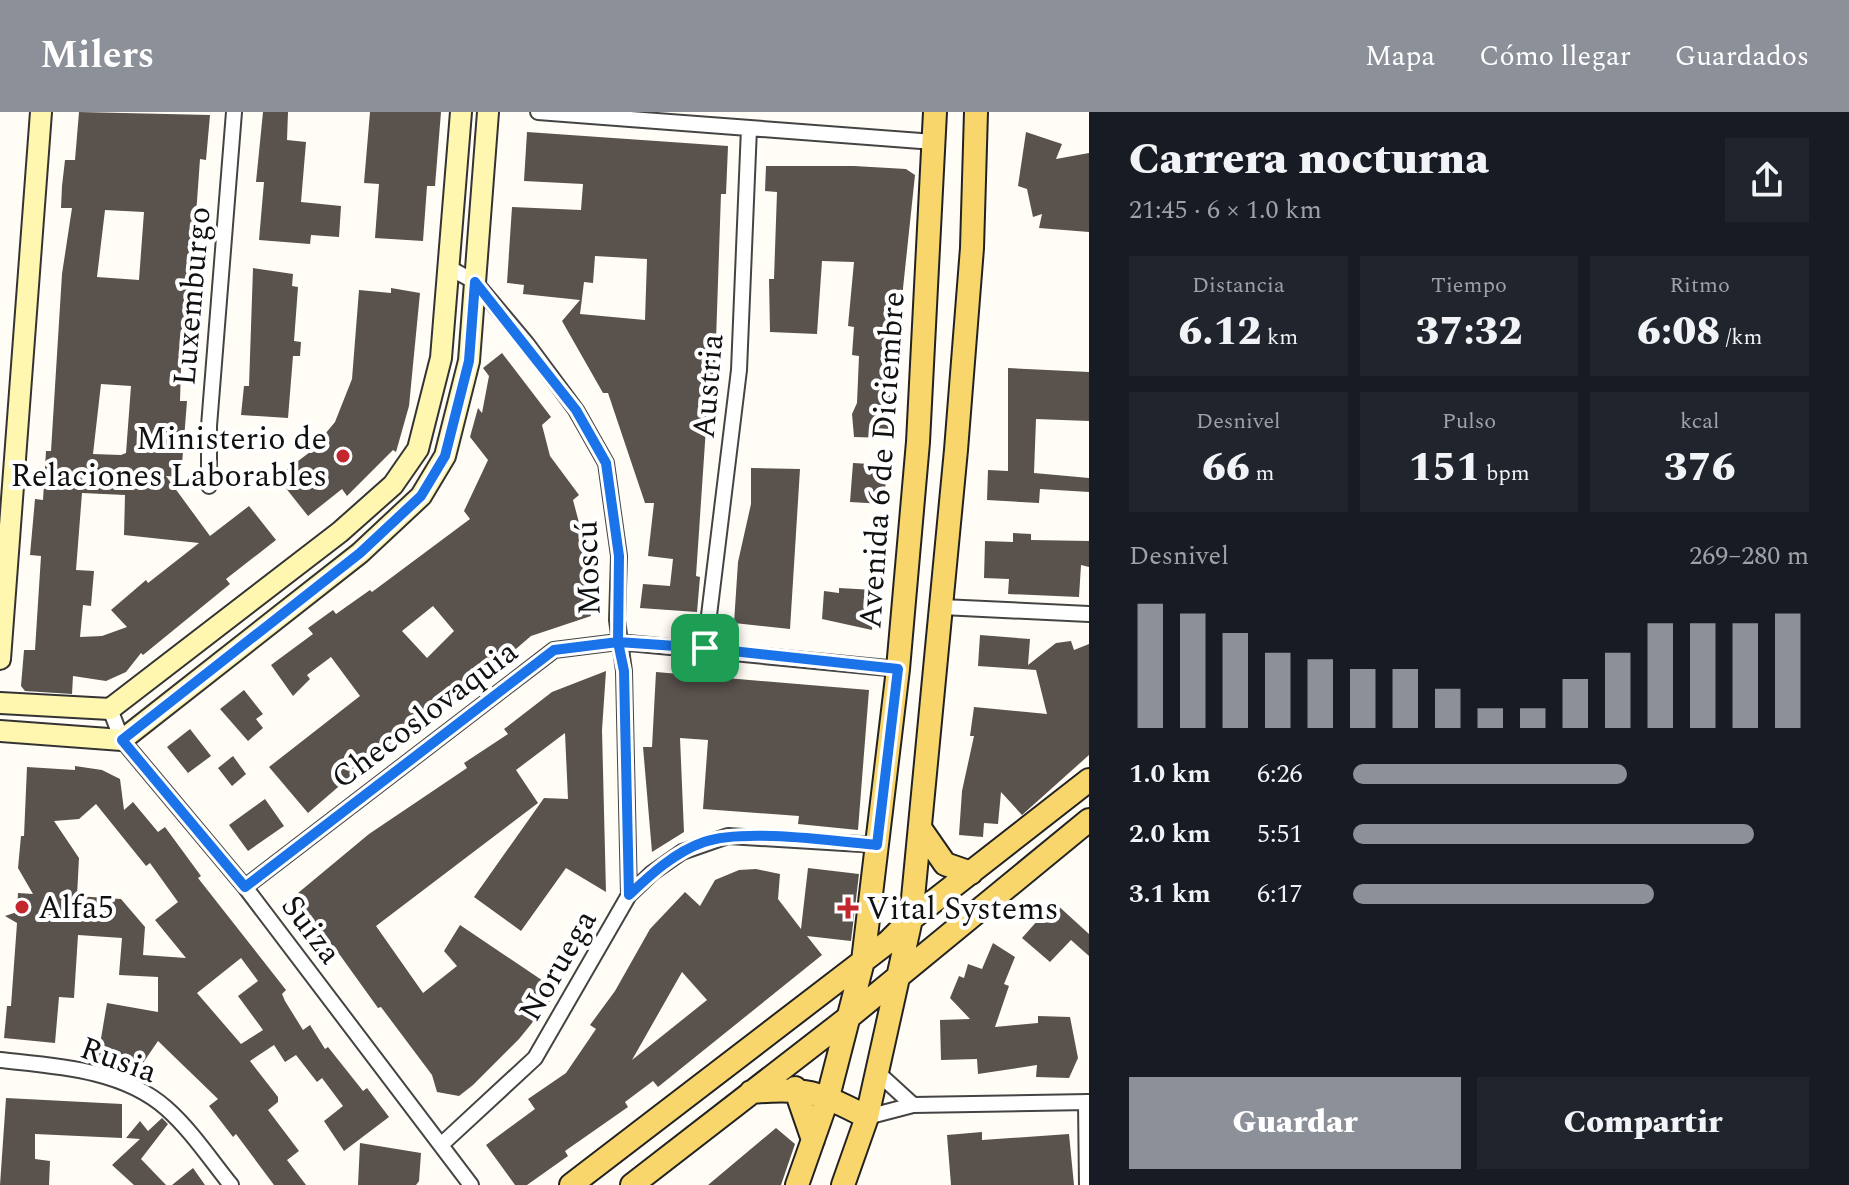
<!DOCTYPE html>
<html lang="es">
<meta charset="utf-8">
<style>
body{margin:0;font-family:Spectral,serif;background:#20242c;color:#f1f3f6;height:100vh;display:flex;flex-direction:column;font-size:30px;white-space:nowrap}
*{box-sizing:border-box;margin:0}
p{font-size:26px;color:#9ea1a6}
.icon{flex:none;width:44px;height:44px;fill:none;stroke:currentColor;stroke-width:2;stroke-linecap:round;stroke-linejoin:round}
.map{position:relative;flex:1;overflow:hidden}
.sheet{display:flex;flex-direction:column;background:#171b24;width:760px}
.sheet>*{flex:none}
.pin{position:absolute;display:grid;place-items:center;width:68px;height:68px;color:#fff;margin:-34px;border-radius:16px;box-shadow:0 4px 12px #0006}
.round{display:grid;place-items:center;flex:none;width:84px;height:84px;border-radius:0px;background:#20242c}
.overview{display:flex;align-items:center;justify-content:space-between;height:136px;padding:0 40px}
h1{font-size:44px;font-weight:800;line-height:60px}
.metrics{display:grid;grid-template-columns:repeat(3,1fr);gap:12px;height:136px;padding:8px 40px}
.metrics div{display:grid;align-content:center;border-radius:0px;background:#20242c;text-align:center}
.metrics b{font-size:40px;font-weight:800}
.metrics small{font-size:22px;font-weight:400}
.metrics p{font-size:22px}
.chart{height:224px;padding:16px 40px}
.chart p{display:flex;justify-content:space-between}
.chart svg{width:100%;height:144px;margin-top:8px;stroke:#8c9099;stroke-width:6}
.button{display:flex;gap:16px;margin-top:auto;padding:16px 40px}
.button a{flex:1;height:92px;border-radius:0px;background:#8c9099;color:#fff;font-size:32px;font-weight:800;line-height:92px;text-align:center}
.button a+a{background:#20242c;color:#f1f3f6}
ul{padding:0 40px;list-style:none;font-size:26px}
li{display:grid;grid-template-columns:128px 96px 1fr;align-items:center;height:60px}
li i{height:20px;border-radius:10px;background:#8c9099}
header{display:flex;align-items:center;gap:48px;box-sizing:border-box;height:112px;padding:0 40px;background:#8c9099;color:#fff}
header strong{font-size:38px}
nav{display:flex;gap:44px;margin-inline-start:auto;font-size:28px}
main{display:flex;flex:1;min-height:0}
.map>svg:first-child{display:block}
.building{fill:#5a524d;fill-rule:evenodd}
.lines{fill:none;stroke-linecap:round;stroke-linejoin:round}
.street-casing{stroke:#444;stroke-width:18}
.secondary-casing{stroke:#333;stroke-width:24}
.primary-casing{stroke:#222;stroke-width:26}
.street{stroke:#fff;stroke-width:14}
.secondary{stroke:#fff6b0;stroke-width:20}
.primary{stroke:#f9d66b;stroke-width:22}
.route-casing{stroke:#fff;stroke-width:16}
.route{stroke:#1a73e8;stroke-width:10}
.poi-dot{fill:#c4262e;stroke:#fff;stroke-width:3}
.labels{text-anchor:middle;stroke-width:8;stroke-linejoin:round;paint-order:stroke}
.street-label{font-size:32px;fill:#111;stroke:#fff}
.poi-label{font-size:32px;fill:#111;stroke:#fff;text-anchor:start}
</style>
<header>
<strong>Milers</strong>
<nav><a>Mapa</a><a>Cómo llegar</a><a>Guardados</a></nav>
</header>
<main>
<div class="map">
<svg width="1089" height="1073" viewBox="0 0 1089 1073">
<rect width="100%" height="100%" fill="#fffdf5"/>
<!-- building -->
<path class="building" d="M79 0 210 3 206 48 200 47 195 117H199L194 177H201L197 223 182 222 180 289H187L181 365 166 364 210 424 249 394 276 428 226 467 230 472 143 543 141 541 126 560 106 569 73 564 72 582 25 579 21 574 24 538H35L41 444 30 443 35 387 43 388 46 339H51L62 162 72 96H61L62 74 65 48H75ZM105 98 144 100 139 168 97 165ZM101 272 131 274 126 341 121 343 93 342ZM82 381 125 383 124 423 199 431 148 471 146 468 111 498 127 515 102 524 80 525 83 493 91 494 94 459 76 458Z
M263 0H288L287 28 306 30 301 90 341 94 339 125 311 123 310 132 259 128 264 70H256Z
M370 0H441L435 74H427L423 129 375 126 379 72 364 71Z
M527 20 728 34 726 82H721L714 287 708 286 696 464 700 465 697 500 640 496 643 472 670 474 673 447 648 444 654 391H645L608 281H603L562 209 580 188 523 182 524 173 507 171 512 95 581 98 583 72 524 69ZM595 144 647 147 645 208 580 202 584 170 593 171Z
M1026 20 1062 32 1056 47 1089 41V120L1039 116 1042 102 1033 105 1027 77 1018 74Z
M766 54H854L906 57 915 63 897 233 898 283H890L888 326 854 325 852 302 857 291 859 244 852 243 854 215 848 214 854 150 822 149 817 222 770 220 769 167H774L777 80 765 79Z
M253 156 293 162 292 174 298 175 294 229 301 230 300 244H293L288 306 241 303 244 274H249Z
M391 176 420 181 409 294 396 340 393 338 347 384 342 377 308 404 277 365 310 340 335 310 352 267 359 178 391 181Z
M502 241 551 305 542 313 550 344 579 383 573 388 596 475 588 477 593 496 589 497 591 504 531 524 473 574 374 644 308 701 269 655 360 584 331 545 307 563 310 567 293 584 271 553 313 522 308 516 333 498 336 502 370 478 372 480 470 407 464 399 488 348 470 325 478 296 482 301 489 264 483 256ZM433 494 454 519 427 546 402 519Z
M1008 256 1089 260V309L1036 307 1034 361 1089 366V380L1040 377 1039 391 987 388 988 358 1008 359Z
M853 351 887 353 884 392 850 390Z
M751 356 800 357 790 517 734 511 738 450 751 392Z
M1013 421 1031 422V428L1089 429V455L1081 453 1079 485 1008 482 1009 467 984 466 985 429 1013 430Z
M839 476 874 478 872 518 822 507 824 479 839 481Z
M980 523 1030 527 1028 553 1056 531 1071 529 1074 538 1089 532V643L1022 703 1001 680 998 712 984 711 983 725 959 723 962 679 974 624H970L974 595 1047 602 1036 558 978 554Z
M606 559 602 618 606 780 566 756 521 819 474 785 544 686 568 687 565 621 516 658 538 691 376 814 423 881 457 854 444 839 460 813 558 879 519 927 473 973 459 984 437 980 432 963 381 895 378 896 337 839 292 786 369 722 467 656 464 651 508 622 504 617 552 580Z
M656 560 869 578 858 718 798 712 799 704 703 697 708 628 680 626 684 720 652 740 643 635H652Z
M244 578 263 602 256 607 263 616 248 629 220 597Z
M190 617 211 644 188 661 167 635Z
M233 644 246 662 232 674 218 656Z
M75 654 102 658 120 667 124 698 133 690 158 720 165 715 201 764 198 766 286 878 282 882 285 889 303 918 310 913 325 937 328 935 363 979 367 976 389 1005 344 1039 324 1009 343 994 322 966 317 970 296 943 285 950 274 933 250 949 278 985V990L268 998 299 1039 287 1048 306 1073H274L236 1022 233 1025 209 994 218 987 158 929 143 951 98 944 107 891 158 900V865L119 863 122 826 78 823 74 886 59 885 55 931 4 926 7 894H11L17 811 5 804 17 800 18 781 33 782 18 756 21 724H24L27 655 75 658ZM96 692 146 754 150 751 178 790 155 808 186 846 143 843 145 815 121 787 77 784 79 746 54 709 79 707ZM241 846 258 869 238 884 263 918 241 932 197 881Z
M265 687 284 714 248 739 229 713Z
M808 756 859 762 851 829 807 824 822 843 658 975 653 969 625 990 628 995 565 1039 568 1044 527 1073H515L486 1033 535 997 528 987 566 961 596 917 590 913 615 879 650 817 685 780 700 794 715 768 739 758 756 757 780 762 778 787 801 817ZM682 860 707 888 632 948Z
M1054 790 1089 822V844L1071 828 1050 850 1022 826Z
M993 831 1015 845 1004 872 1009 874 995 915 1038 911V904L1070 905 1078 946 1069 966 1036 965 1037 953 978 962 977 947 941 948 940 908 970 907 950 886 959 864 964 866 968 852 982 857Z
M6 986 122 992V1026L35 1022V1047L50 1049 49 1073H0Z
M162 1006 168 1012 141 1047 166 1073H134L112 1053 140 1027 126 1026 140 1009 148 1019Z
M776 1016 795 1032 781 1073H708Z
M982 1020V1028L1069 1022 1074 1073H951L947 1023Z
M360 1031 421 1041 419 1069 416 1073H358Z
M193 1056 205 1073H172Z"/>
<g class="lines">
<!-- street casing -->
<g class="street-casing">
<path id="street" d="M538 0 934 30
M448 155 475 170 527 232 576 298 606 351 619 444 617 508 624 559 629 783
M209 374V314L234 0
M942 495 1089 502
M705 536 739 258 749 16
M110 597 122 628 245 775 471 1073
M245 775 554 538 618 530 898 557
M0 948C55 954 122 957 166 996 191 1018 210 1047 231 1073
M878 961 913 993
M1086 990 1087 1073
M867 1005 913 993 1089 990
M442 1032 535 946 629 783 652 761 682 740 728 724 877 733"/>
</g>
<!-- secondary casing -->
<g class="secondary-casing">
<path id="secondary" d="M0 547 41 0
M0 591 110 597 340 420 393 373 418 337 441 246 461 0
M0 619 122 628 360 441 421 384 445 344 469 249 488 0"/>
</g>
<!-- primary casing -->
<g class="primary-casing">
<path id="primary" d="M920 716 945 752 971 761
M795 976 813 1028
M751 980C806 975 818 980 867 1005
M571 1073 888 830 911 807 1089 668
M632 1073 849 905 1089 708
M797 1073 828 985 863 849 898 557 918 330 935 0
M843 1073 867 1005 911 807 956 338 972 136 976 0"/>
</g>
<!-- street -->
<use href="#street" class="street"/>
<!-- secondary -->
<use href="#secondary" class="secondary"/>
<!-- primary -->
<use href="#primary" class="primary"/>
</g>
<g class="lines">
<!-- route casing -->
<g class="route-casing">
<path id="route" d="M705 536 618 530 619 444 606 351 576 298 475 170 469 249 445 344 421 384 360 441 122 628 245 775 554 538 618 530 624 559 629 783C651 762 675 740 704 730 744 716 833 729 877 733L898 557 705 536"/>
</g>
<!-- route -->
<use href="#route" class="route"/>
</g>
<!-- markers -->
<g class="poi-dot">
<circle cx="343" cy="344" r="8"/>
<circle cx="22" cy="795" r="8"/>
<path d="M844 784h8v8h8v8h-8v8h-8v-8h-8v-8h8z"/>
</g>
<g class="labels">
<!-- street labels -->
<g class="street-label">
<text transform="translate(191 184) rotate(-85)" y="11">Luxemburgo</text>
<text transform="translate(707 274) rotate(-85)" y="11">Austria</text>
<text transform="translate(881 348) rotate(-86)" y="11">Avenida 6 de Diciembre</text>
<text transform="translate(587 456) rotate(-92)" y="11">Moscú</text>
<text transform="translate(424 602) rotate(-37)" y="11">Checoslovaquia</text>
<text transform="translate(312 817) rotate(53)" y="11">Suiza</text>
<text transform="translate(557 853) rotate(-60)" y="11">Noruega</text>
<text transform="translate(119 947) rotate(20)" y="11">Rusia</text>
</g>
<!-- poi labels -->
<g class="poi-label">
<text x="327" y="337" text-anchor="end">Ministerio de<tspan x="327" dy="37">Relaciones Laborables</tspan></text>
<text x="38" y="806">Alfa5</text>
<text x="866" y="807">Vital Systems</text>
</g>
</g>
</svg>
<div class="pin" style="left:705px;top:536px;background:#1e9e55"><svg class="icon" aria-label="arrive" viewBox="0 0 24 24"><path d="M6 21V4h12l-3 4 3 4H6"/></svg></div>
</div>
<section class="sheet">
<div class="overview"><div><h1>Carrera nocturna</h1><p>21:45 · 6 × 1.0 km</p></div><a class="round"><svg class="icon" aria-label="share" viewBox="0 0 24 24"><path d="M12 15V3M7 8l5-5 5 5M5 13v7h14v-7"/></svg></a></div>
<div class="metrics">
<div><p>Distancia</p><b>6.12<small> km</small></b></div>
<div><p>Tiempo</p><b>37:32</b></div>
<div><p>Ritmo</p><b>6:08<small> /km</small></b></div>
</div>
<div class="metrics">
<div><p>Desnivel</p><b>66<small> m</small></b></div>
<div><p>Pulso</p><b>151<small> bpm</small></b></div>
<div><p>kcal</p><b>376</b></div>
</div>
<div class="chart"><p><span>Desnivel</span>269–280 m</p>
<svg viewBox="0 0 160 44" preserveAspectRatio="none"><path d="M5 44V6M15 44V9M25 44V15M35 44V21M45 44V23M55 44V26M65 44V26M75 44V32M85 44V38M95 44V38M105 44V29M115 44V21M125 44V12M135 44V12M145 44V12M155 44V9"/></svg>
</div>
<ul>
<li><b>1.0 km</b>6:26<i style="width:60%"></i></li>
<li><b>2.0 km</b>5:51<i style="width:88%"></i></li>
<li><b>3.1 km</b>6:17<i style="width:66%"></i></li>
</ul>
<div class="button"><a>Guardar</a><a>Compartir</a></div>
</section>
</main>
